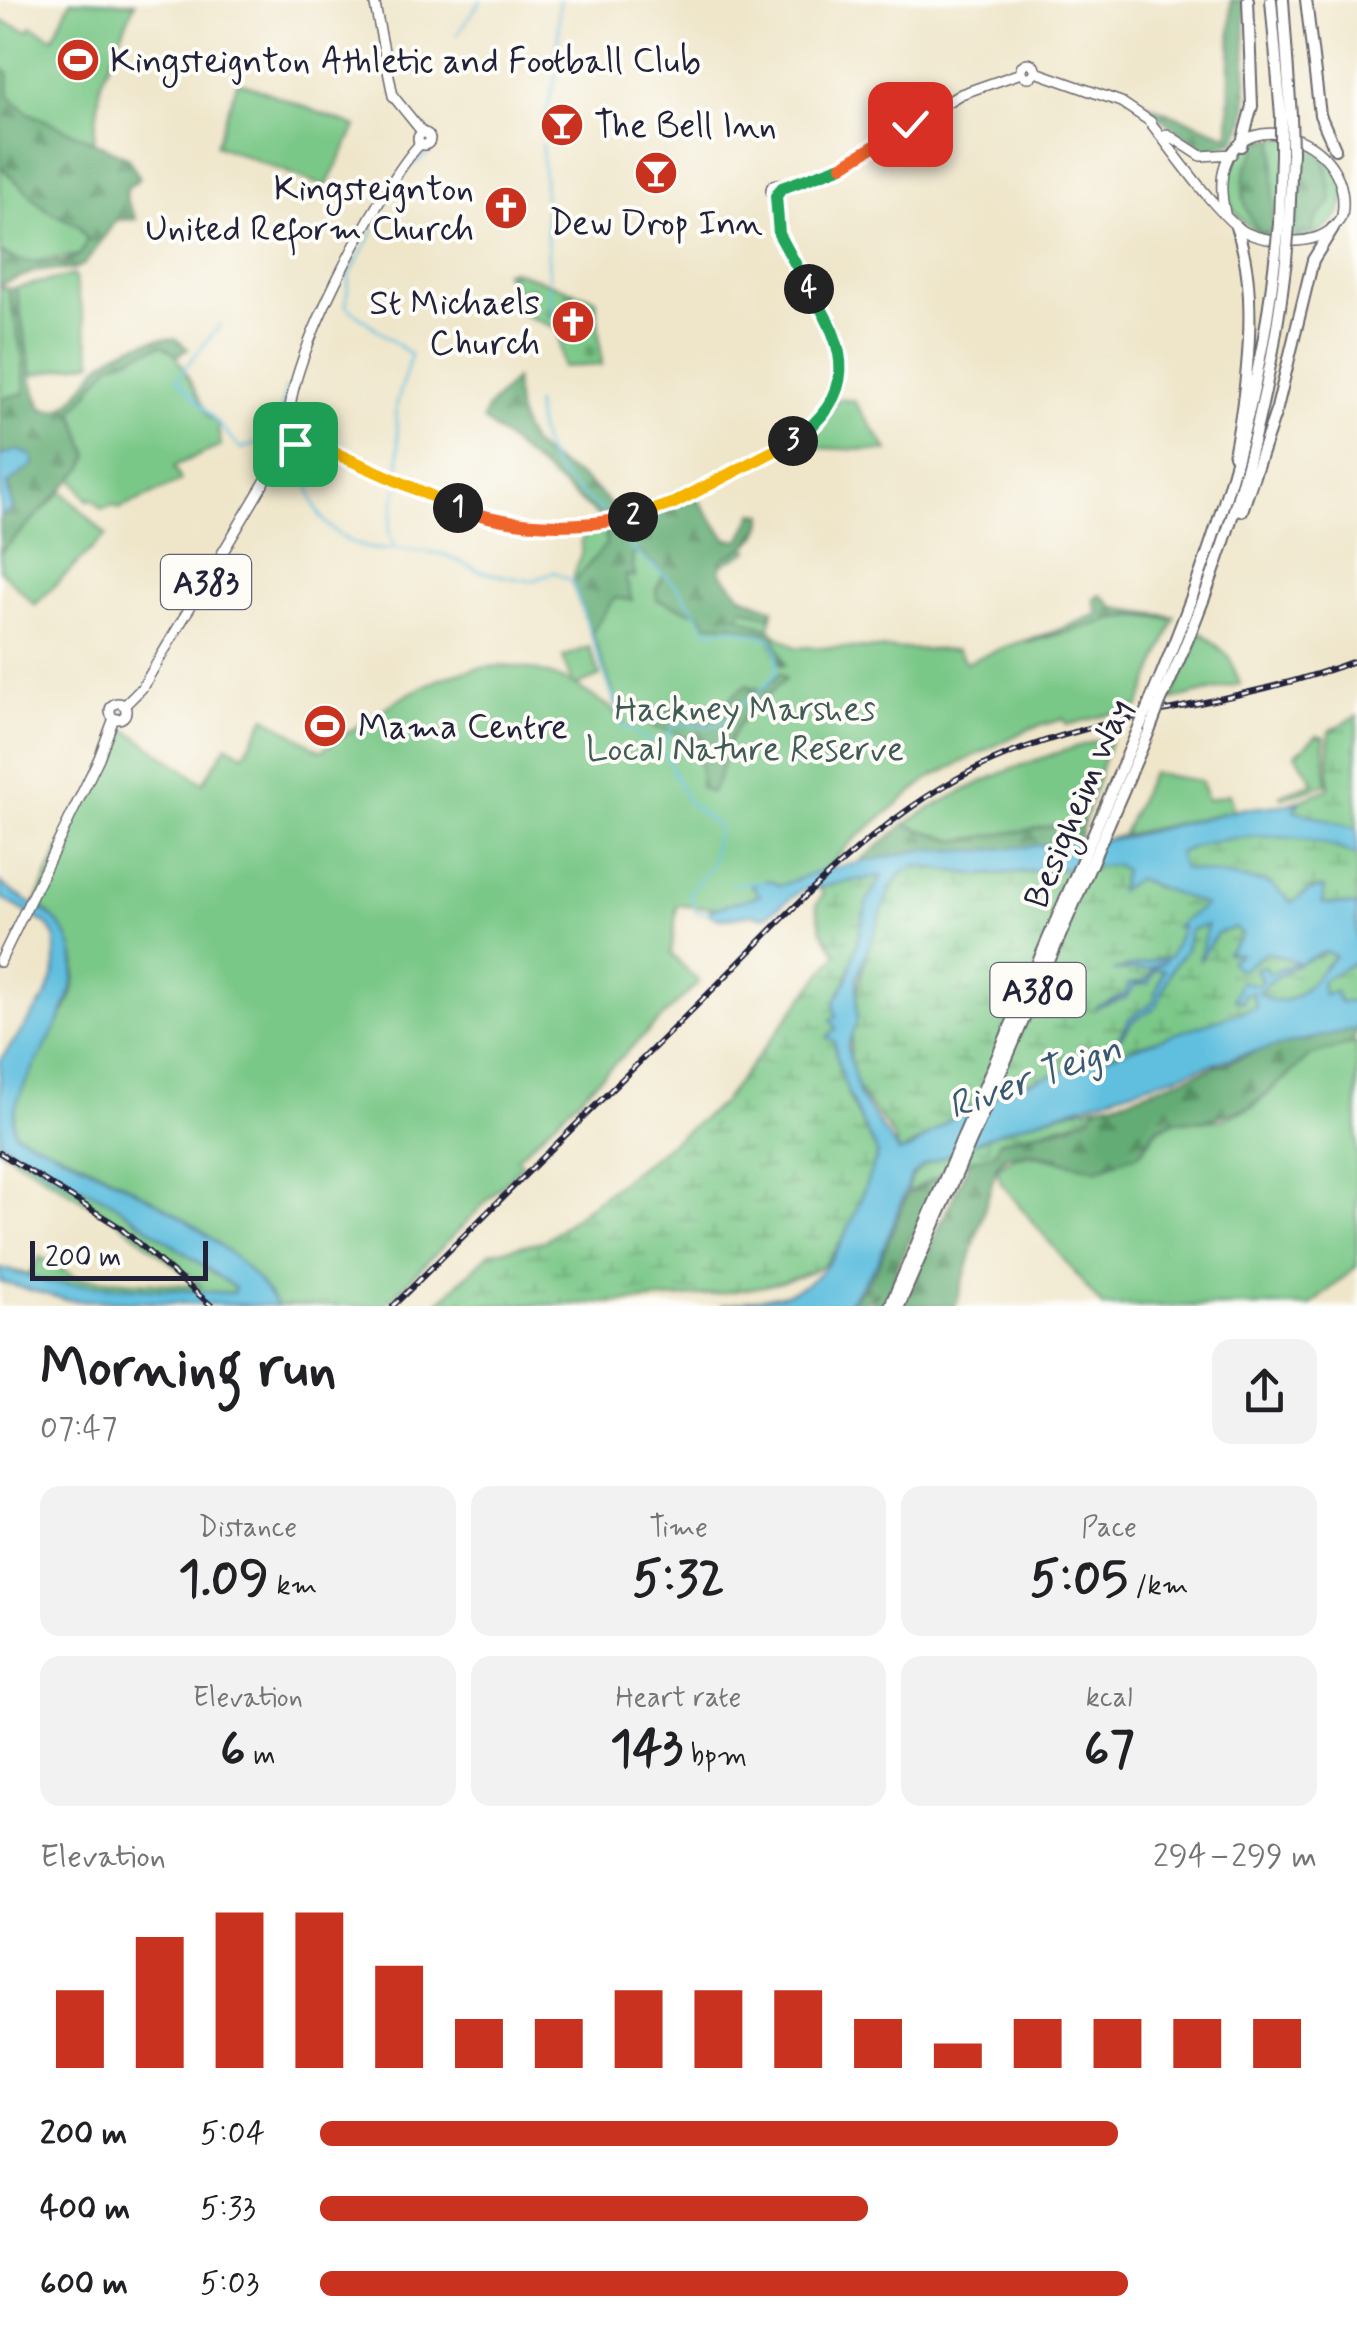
<!DOCTYPE html>
<meta charset="utf-8">
<style>
body{margin:0;font-family:Mynerve,sans-serif;background:#f2f2f2;color:#202124;height:100vh;display:flex;flex-direction:column;font-size:38px;white-space:nowrap}
*{box-sizing:border-box;margin:0}
p{font-size:32px;color:#757577}
.icon{flex:none;width:55px;height:55px;fill:none;stroke:currentColor;stroke-width:2;stroke-linecap:round;stroke-linejoin:round}
.map{position:relative;height:1306px;overflow:hidden}
.details{display:flex;flex-direction:column;background:#fff;flex:1}
.details>*{flex:none}
.scale{position:absolute;left:30px;bottom:25px;width:178px;box-sizing:border-box;padding-left:10px;border:5px solid #22223b;border-top:0;font-size:28px;line-height:35px;white-space:nowrap;color:#22223b;-webkit-text-stroke:8px #fdfcf7;paint-order:stroke}
.pin{position:absolute;display:grid;place-items:center;width:85px;height:85px;color:#fff;margin:-42px;border-radius:20px;box-shadow:0 5px 15px #0006}
.km{position:absolute;width:50px;height:50px;margin:-25px;border-radius:50%;background:#222;color:#fff;font-size:28px;line-height:50px;text-align:center}
.round{display:grid;place-items:center;flex:none;width:105px;height:105px;border-radius:20px;background:#f2f2f2}
.head{display:flex;align-items:center;justify-content:space-between;height:170px;padding:0 40px}
h1{font-size:55px;font-weight:800;line-height:75px}
.metrics{display:grid;grid-template-columns:repeat(3,1fr);gap:15px;height:170px;padding:10px 40px}
.metrics div{display:grid;align-content:center;border-radius:20px;background:#f2f2f2;text-align:center}
.metrics b{font-size:50px;font-weight:800}
.metrics small{font-size:28px;font-weight:400}
.metrics p{font-size:28px}
.chart{height:280px;padding:20px 40px}
.chart p{display:flex;justify-content:space-between}
.chart svg{width:100%;height:180px;margin-top:10px;stroke:#c8321e;stroke-width:6}
ul{padding:0 40px;list-style:none;font-size:32px}
li{display:grid;grid-template-columns:160px 120px 1fr;align-items:center;height:75px}
li i{height:25px;border-radius:12px;background:#c8321e}
.map>svg:first-child{display:block}
.green{fill:#7ac888;stroke:#4e7562;stroke-width:2.5}
.forest{fill:url(#forest-firs);stroke:#426758;stroke-width:2.5}
.wetland{fill:url(#wetland-marsh);stroke:#4e7562;stroke-width:2.5}
.cemetery{fill:url(#cemetery-stones);stroke:#4e7562;stroke-width:2.5}
.water{fill:#61bfdf;stroke:#42708d;stroke-width:2.5;fill-rule:evenodd}
.lines{fill:none;stroke-linecap:round;stroke-linejoin:round}
.stream{stroke:#61bfdf;stroke-width:2.5}
.major-casing{stroke:#6a676d;stroke-width:12}
.highway-casing{stroke:#6a676d;stroke-width:14}
.major{stroke:#fff;stroke-width:9}
.highway{stroke:#fff;stroke-width:10}
.rail-casing{stroke:#22223b;stroke-width:6}
.rail{stroke:#fdfcf7;stroke-width:2.5;stroke-dasharray:8;stroke-linecap:butt}
.highway-bridge-casing{stroke:#6a676d;stroke-width:14;stroke-linecap:butt}
.highway-bridge{stroke:#fff;stroke-width:10}
.split-1-casing{stroke:#fff;stroke-width:20}
.split-2-casing{stroke:#fff;stroke-width:20}
.split-3-casing{stroke:#fff;stroke-width:20}
.split-4-casing{stroke:#fff;stroke-width:20}
.split-5-casing{stroke:#fff;stroke-width:20}
.split-6-casing{stroke:#fff;stroke-width:20}
.split-1{stroke:#f5b400;stroke-width:12}
.split-2{stroke:#f0652b;stroke-width:12}
.split-3{stroke:#f5b400;stroke-width:12}
.split-4{stroke:#22a559;stroke-width:12}
.split-5{stroke:#22a559;stroke-width:12}
.split-6{stroke:#f0652b;stroke-width:12}
.labels{text-anchor:middle;stroke-width:8;stroke-linejoin:round;paint-order:stroke}
.shield{fill:#fdfcf7;stroke:#646373;stroke-width:2.5}
.shield-label{font-size:32px;font-weight:bold;fill:#22223b}
.poi-label{font-size:35px;fill:#22223b;stroke:#fdfcf7;text-anchor:start}
.park-label{font-size:35px;fill:#415c56;stroke:#fdfcf7}
.street-label{font-size:35px;fill:#22223b;stroke:#fdfcf7}
.water-label{font-size:38px;font-style:italic;fill:#385974;stroke:#fdfcf7}
</style>
<div class="map">
<svg width="1357" height="1306" viewBox="0 0 1357 1306">
<defs>
<pattern id="forest-firs" width="22" height="20" patternUnits="userSpaceOnUse" patternTransform="scale(2.5)"><rect width="22" height="20" fill="#63ac74"/><path d="M5 1l3.5 6h-7zM16 11l3.5 6h-7z" fill="#518c60"/></pattern>
<pattern id="wetland-marsh" width="20" height="14" patternUnits="userSpaceOnUse" patternTransform="scale(2.5)"><rect width="20" height="14" fill="#7ac888"/><path d="M1 5h8M5 5V1M11 12h8M15 12V8" fill="none" stroke="#64a270"/></pattern>
<pattern id="cemetery-stones" width="16" height="16" patternUnits="userSpaceOnUse" patternTransform="scale(2.5)"><rect width="16" height="16" fill="#7ac888"/><path d="M2 7V4a2 2 0 0 1 4 0v3zM10 15v-3a2 2 0 0 1 4 0v3z" fill="#64a270"/></pattern>
</defs>
<rect width="100%" height="100%" fill="#fdfcf7"/>
<filter id="ink" filterUnits="userSpaceOnUse"><feTurbulence type="fractalNoise" baseFrequency=".01" numOctaves="2"/><feDisplacementMap in="SourceGraphic" scale="20" xChannelSelector="R" yChannelSelector="G"/><feConvolveMatrix kernelMatrix="1 2 1 2 8 2 1 2 1" color-interpolation-filters="sRGB"/></filter>
<filter id="wash" filterUnits="userSpaceOnUse"><feTurbulence type="fractalNoise" baseFrequency=".0048" numOctaves="4" result="noise"/><feDisplacementMap in="SourceGraphic" scale="40" xChannelSelector="R" yChannelSelector="G"/><feGaussianBlur stdDeviation="2.25" result="paint"/><feColorMatrix in="noise" values="0 0 0 0 0 0 0 0 0 0 0 0 0 0 0 0 0 1.4 0 .05"/><feComposite in="paint" operator="in"/></filter>
<g filter="url(#wash)">
<rect width="100%" height="100%" fill="#efe6ca"/>
<!-- green -->
<path class="green" d="M71 0 135 3 101 82 93 145 27 112 8 96V72L0 68V20L28 31 32 26 53 38Z
M238 81 356 127 326 187 216 145Z
M1265 139C1281 138 1302 137 1318 144 1351 158 1355 206 1327 227 1257 279 1173 166 1265 139Z
M0 166 47 210 78 226 87 240 80 255 26 263 0 252Z
M74 275 93 362 32 375 16 288Z
M0 286 8 289 23 359 25 394 0 399Z
M162 344 177 356 209 417 217 422 221 446 174 466 181 481 119 509 114 505 102 509 93 499 88 500 72 478 89 456 73 412 75 404C92 396 91 385 101 373 113 358 143 348 162 344Z
M838 399 854 401 888 451 796 447 816 432Z
M62 491 106 535 35 605 0 570V553Z
M697 497C711 540 715 529 749 550L715 569 746 601 773 612 769 630 795 647 957 650 966 663C1022 638 1115 609 1174 620L1139 707 1067 725 1064 719 1029 729 928 779 849 844 825 870 780 886 752 885 761 895C734 910 707 909 677 905L671 954 699 982 517 1158 523 1164 384 1306H277C238 1246 141 1189 76 1160 53 1149 26 1142 6 1126 0 1055 143 993 36 902L80 805H86L127 730 203 783 227 745 244 754 266 717 321 751C400 698 474 635 573 684L563 657 589 647 600 676 576 686 610 707 625 727 573 578 582 552 581 541 589 530 653 516Z
M1201 632 1229 656 1240 684 1171 700Z
M1317 735 1324 737 1327 784 1283 798 1280 795 1314 783 1296 754Z
M1111 737 1084 821 955 841 905 824C970 782 1036 757 1111 737Z
M1151 773 1201 781 1207 800 1229 794 1235 814 1121 838Z
M1357 1043V1266L1310 1306H1102L1001 1183 997 1168 1016 1156 1035 1155 1098 1169 1143 1150 1158 1129 1177 1121 1221 1120 1253 1107 1312 1054Z
M0 1142 51 1173 108 1200 235 1288 233 1293 51 1283 0 1268 29 1274 40 1257 78 1278 201 1286 119 1222 0 1149Z"/>
<!-- forest -->
<path class="forest" d="M1231 0H1244L1247 100 1245 121 1235 141 1206 151 1135 100 1229 136Z
M0 68 8 72 9 96 27 112 127 157 140 178 127 188 126 199 136 219 116 220 85 264 71 270H39L0 285V252C22 265 57 267 80 255L87 240 78 226 47 210 0 166Z
M1275 138 1272 232 1261 233C1244 216 1238 190 1248 164 1253 155 1258 153 1257 142Z
M1297 141 1319 147 1327 166 1332 201 1314 222 1313 231 1296 236Z
M16 288 33 385 42 408C69 418 82 386 96 370 111 351 152 336 176 339L188 349 177 356 162 345 111 364 73 412 89 456 84 467 0 553V517L13 508 3 453 0 456V399L25 393 23 359 8 289Z
M515 379C516 475 567 448 614 509L598 516 483 420 487 409Z
M697 498 727 540 741 539 754 513 764 514C761 543 744 548 721 560L720 572 742 596 773 609 769 617 744 608 738 616 772 630 785 665H781L768 634 734 625 706 624 700 614 657 600 656 590 664 574 639 552 632 556 635 577 625 575 632 600 614 598 591 634 572 584 606 544 605 528 652 516Z
M1101 595 1115 608 1176 617 1132 615 1026 643 1098 614 1094 599Z
M780 673 786 679C763 700 738 716 727 747 721 763 722 779 710 793L700 787C702 745 698 737 656 728L637 704 664 712 693 702 697 722 708 725 719 708 746 685 763 690Z
M1084 821 1078 842 977 851 921 850 855 865 905 824 955 841Z
M1357 1028 1353 1043 1310 1056 1250 1107 1207 1120H1174L1156 1128 1139 1154 1095 1169 1031 1152 1007 1156 997 1166 956 1306H903L970 1160 995 1153 999 1141 1071 1125 1097 1108 1095 1105 1126 1099 1264 1049Z
M943 1174 897 1266 892 1290 879 1306H869L877 1291 861 1306H849L877 1268 907 1195Z"/>
<!-- wetland -->
<path class="wetland" d="M1357 716V1008C1300 1007 1257 1001 1204 1027L1003 1091 899 1153C894 1124 861 1105 852 1075 843 1041 873 875 916 866 938 862 964 875 985 875 1018 874 1052 870 1085 868L1096 841 1242 809 1280 807 1329 789V731Z
M882 875C861 912 862 958 839 994L848 1096 878 1154C863 1188 851 1236 825 1264 768 1306 519 1306 435 1306L491 1252 544 1241 721 1104 837 954 822 931 816 905 824 893 816 887Z
M1096 1105 1090 1117 999 1141 995 1154 970 1160 905 1193C909 1183 912 1174 922 1167 957 1140 1052 1114 1096 1105Z"/>
<!-- cemetery -->
<path class="cemetery" d="M511 270 596 299 602 365 563 367 558 329 524 315 510 297H514L515 288 504 272Z"/>
<!-- water -->
<path class="water" d="M18 450 32 456 34 464 7 485 13 509 0 517V456Z
M1299 803 1294 810 1357 829V856C1305 831 1231 830 1178 853L1183 869 1269 883 1292 903 1308 891 1324 888 1322 903 1357 906V961L1321 981 1323 994 1335 992 1340 1003 1357 1001V1028L1244 1054 1004 1130 924 1165 911 1177 878 1262 846 1306H721C743 1301 769 1300 791 1292 844 1272 857 1201 878 1154 859 1117 839 1083 834 1041L827 1038 836 1029 831 1019 836 1017 834 1003 847 980 868 900 882 876 802 890 764 917C746 909 728 924 710 915V910L760 895 751 885 769 880 780 886 819 871 921 850 977 851 1121 838 1242 809ZM1116 865 1124 870 1119 891 1137 879 1205 905 1175 927H1182L1170 957 1113 971 1149 969 1167 961 1154 968 1145 981 1128 984 1126 994 1095 1008 1126 998 1135 985 1148 984 1155 970H1164L1153 1002 1130 1018 1114 1045 1134 1020 1157 1006 1172 968 1186 950 1190 930 1207 925 1199 961 1217 933 1235 928 1243 935 1227 953 1240 954 1231 960 1233 966 1242 970 1267 952 1297 962 1270 974 1263 966 1255 969 1262 979 1258 985 1240 981 1234 999 1243 1002V995L1252 992 1256 1007 1003 1091 961 1111 911 1149 899 1152 860 1097 847 1047 857 1021V978L890 889 901 874 916 866 980 875ZM1326 952 1335 956C1313 977 1290 1020 1258 992 1276 975 1302 961 1326 952Z
M0 882C22 903 49 906 66 934 104 1001 0 1083 15 1133 100 1172 225 1224 277 1306L67 1300 0 1282V1268L51 1283 233 1293 235 1288 109 1200 51 1173 0 1142V1061L47 995 55 971V937L49 926 2 898Z"/>
<g class="lines">
<!-- stream -->
<path class="stream" d="M457 35 481 0
M558 58 559 0
M544 122 558 67
M542 145 549 278
M388 198 409 167 429 153
M375 228 349 276 346 306 411 355 396 407 400 475
M549 284 553 321
M221 324 177 378 241 449 276 436 286 387
M535 404C542 466 556 474 603 512
M305 458C311 469 309 476 310 488 316 527 354 553 391 549
M397 488 389 531 394 548 443 554 479 571 518 579 532 581 554 572 572 582 623 726 662 748 687 801 718 827 711 866 689 893 697 912 710 913
M616 528 631 548 675 584 709 631 732 628 772 639C789 676 764 687 738 707 732 712 728 720 721 723 707 730 689 722 674 724L662 748
M731 884 764 882"/>
</g>
</g>
<g filter="url(#ink)">
<g class="lines">
<!-- major casing -->
<g class="major-casing">
<path id="major" d="M374 0 393 96 423 133
M1021 70a7 7 0 1 1 14 0a7 7 0 1 1-14 0Z
M1036 72 1121 102 1151 122
M1150 122C1170 147 1220 219 1245 232 1261 240 1279 241 1297 241 1315 240 1333 233 1342 216 1357 123 1198 91 1225 213
M418 139a6 6 0 1 1 12 0a6 6 0 1 1-12 0Z
M1167 134 1201 156 1232 154
M771 190a6 6 0 1 1 12 0a6 6 0 1 1-12 0Z
M782 188 839 167 961 94 1021 73
M289 438a6 6 0 1 1 12 0a6 6 0 1 1-12 0Z
M291 432C274 382 382 183 420 144
M301 436C355 455 405 488 460 509 570 550 661 511 757 459 795 439 837 418 842 370 847 318 793 280 779 234 775 222 776 208 776 196
M110 711a8 8 0 1 1 16 0a8 8 0 1 1-16 0Z
M124 706 142 688 289 441
M0 962 99 758 114 718"/>
</g>
<!-- highway casing -->
<g class="highway-casing">
<path id="highway" d="M1271 0 1281 116
M1283 0 1291 116
M1306 0 1320 115 1335 149
M1241 146 1252 106 1248 0
M1279 224 1281 154
M1289 224 1292 152
M1234 455C1247 389 1260 289 1236 227
M1242 511 1277 408 1313 260 1333 228
M1150 702C1212 555 1257 420 1275 260
M1160 703C1226 560 1269 416 1286 260
M890 1306 1138 730
M899 1306 1150 729"/>
</g>
<!-- major -->
<use href="#major" class="major"/>
<!-- highway -->
<use href="#highway" class="highway"/>
<!-- rail casing -->
<g class="rail-casing">
<path id="rail" d="M0 1153 118 1226 212 1306
M393 1306C493 1206 594 1107 695 1007 784 919 875 813 992 761 1108 710 1239 706 1357 660"/>
</g>
<!-- rail -->
<use href="#rail" class="rail"/>
<!-- highway-bridge casing -->
<g class="highway-bridge-casing">
<path id="highway-bridge" d="M1291 116 1292 152
M1281 154V116
M1275 260 1279 224
M1286 260 1289 224
M1150 729 1160 703
M1138 730 1150 702"/>
</g>
<!-- highway-bridge -->
<use href="#highway-bridge" class="highway-bridge"/>
</g>
</g>
<g class="lines" filter="url(#ink)">
<!-- split-1 casing -->
<g class="split-1-casing">
<path id="split-1" d="M295 444 328 450 458 508"/>
</g>
<!-- split-2 casing -->
<g class="split-2-casing">
<path id="split-2" d="M458 508C514 528 575 529 633 517"/>
</g>
<!-- split-3 casing -->
<g class="split-3-casing">
<path id="split-3" d="M633 517 674 503 793 441"/>
</g>
<!-- split-4 casing -->
<g class="split-4-casing">
<path id="split-4" d="M793 441C858 395 849 349 809 289"/>
</g>
<!-- split-5 casing -->
<g class="split-5-casing">
<path id="split-5" d="M809 289 779 234 776 196 782 188 842 166"/>
</g>
<!-- split-6 casing -->
<g class="split-6-casing">
<path id="split-6" d="M842 166 910 124"/>
</g>
<!-- split-1 -->
<use href="#split-1" class="split-1"/>
<!-- split-2 -->
<use href="#split-2" class="split-2"/>
<!-- split-3 -->
<use href="#split-3" class="split-3"/>
<!-- split-4 -->
<use href="#split-4" class="split-4"/>
<!-- split-5 -->
<use href="#split-5" class="split-5"/>
<!-- split-6 -->
<use href="#split-6" class="split-6"/>
</g>
<!-- icons -->
<defs>
<g id="stadium-disc" transform="scale(2.25)"><circle r="9.5" fill="#c8321e" stroke="#fdfcf7"/><path d="M0-5a6.5 5 0 1 0 0 10a6.5 5 0 1 0 0-10ZM-3.5-1.8h7v3.6h-7Z" fill="#fff"/></g>
<g id="bar-disc" transform="scale(2.25)"><circle r="9.5" fill="#c8321e" stroke="#fdfcf7"/><path d="M-6-5H6L.8 .8V4.5H3.5V6h-7V4.5H-.8V.8Z" fill="#fff"/></g>
<g id="church-disc" transform="scale(2.25)"><circle r="9.5" fill="#c8321e" stroke="#fdfcf7"/><path d="M-1.2-6h2.4v3.5h3.3v2.4h-3.3V6h-2.4V-.1h-3.3v-2.4h3.3Z" fill="#fff"/></g>
</defs>
<g fill-rule="evenodd">
<use href="#stadium-disc" x="78" y="60"/>
<use href="#bar-disc" x="562" y="125"/>
<use href="#bar-disc" x="656" y="173"/>
<use href="#church-disc" x="506" y="208"/>
<use href="#church-disc" x="573" y="322"/>
<use href="#stadium-disc" x="325" y="726"/>
</g>
<g class="labels">
<!-- shield labels -->
<g class="shield">
<rect x="161" y="555" width="90" height="54" rx="8"/>
<rect x="990.5" y="963" width="95" height="54" rx="8"/>
</g>
<g class="shield-label">
<text x="206" y="593">A383</text>
<text x="1038" y="1001">A380</text>
</g>
<!-- poi labels -->
<g class="poi-label">
<text x="110" y="72">Kingsteignton Athletic and Football Club</text>
<text x="594" y="137">The Bell Inn</text>
<text x="474" y="200" text-anchor="end">Kingsteignton<tspan x="474" dy="40">United Reform Church</tspan></text>
<text x="656" y="234" text-anchor="middle">Dew Drop Inn</text>
<text x="540" y="314" text-anchor="end">St Michaels<tspan x="540" dy="40">Church</tspan></text>
<text x="358" y="738">Mama Centre</text>
</g>
<!-- park labels -->
<g class="park-label">
<text x="745" y="720">Hackney Marshes<tspan x="745" dy="40">Local Nature Reserve</tspan></text>
</g>
<!-- street labels -->
<g class="street-label">
<text transform="translate(1077 803) rotate(-67)" y="12">Besigheim Way</text>
</g>
<!-- water labels -->
<g class="water-label">
<text transform="translate(1034 1076) rotate(-20)" y="13">River Teign</text>
</g>
</g>
</svg>
<div class="scale">200 m</div>
<div class="pin" style="left:295px;top:444px;background:#1e9e55"><svg class="icon" aria-label="arrive" viewBox="0 0 24 24"><path d="M6 21V4h12l-3 4 3 4H6"/></svg></div>
<div class="pin" style="left:910px;top:124px;background:#d93025"><svg class="icon" aria-label="check" viewBox="0 0 24 24"><path d="M5 12l5 5 9-10"/></svg></div>
<b class="km" style="left:458px;top:508px">1</b>
<b class="km" style="left:633px;top:517px">2</b>
<b class="km" style="left:793px;top:441px">3</b>
<b class="km" style="left:809px;top:289px">4</b>
</div>
<section class="details">
<div class="head"><div><h1>Morning run</h1><p>07:47</p></div><a class="round"><svg class="icon" aria-label="share" viewBox="0 0 24 24"><path d="M12 15V3M7 8l5-5 5 5M5 13v7h14v-7"/></svg></a></div>
<div class="metrics">
<div><p>Distance</p><b>1.09<small> km</small></b></div>
<div><p>Time</p><b>5:32</b></div>
<div><p>Pace</p><b>5:05<small> /km</small></b></div>
</div>
<div class="metrics">
<div><p>Elevation</p><b>6<small> m</small></b></div>
<div><p>Heart rate</p><b>143<small> bpm</small></b></div>
<div><p>kcal</p><b>67</b></div>
</div>
<div class="chart"><p><span>Elevation</span>294–299 m</p>
<svg viewBox="0 0 160 44" preserveAspectRatio="none"><path d="M5 44V25M15 44V12M25 44V6M35 44V6M45 44V19M55 44V32M65 44V32M75 44V25M85 44V25M95 44V25M105 44V32M115 44V38M125 44V32M135 44V32M145 44V32M155 44V32"/></svg>
</div>
<ul>
<li><b>200 m</b>5:04<i style="width:80%"></i></li>
<li><b>400 m</b>5:33<i style="width:55%"></i></li>
<li><b>600 m</b>5:03<i style="width:81%"></i></li>
</ul>
</section>
